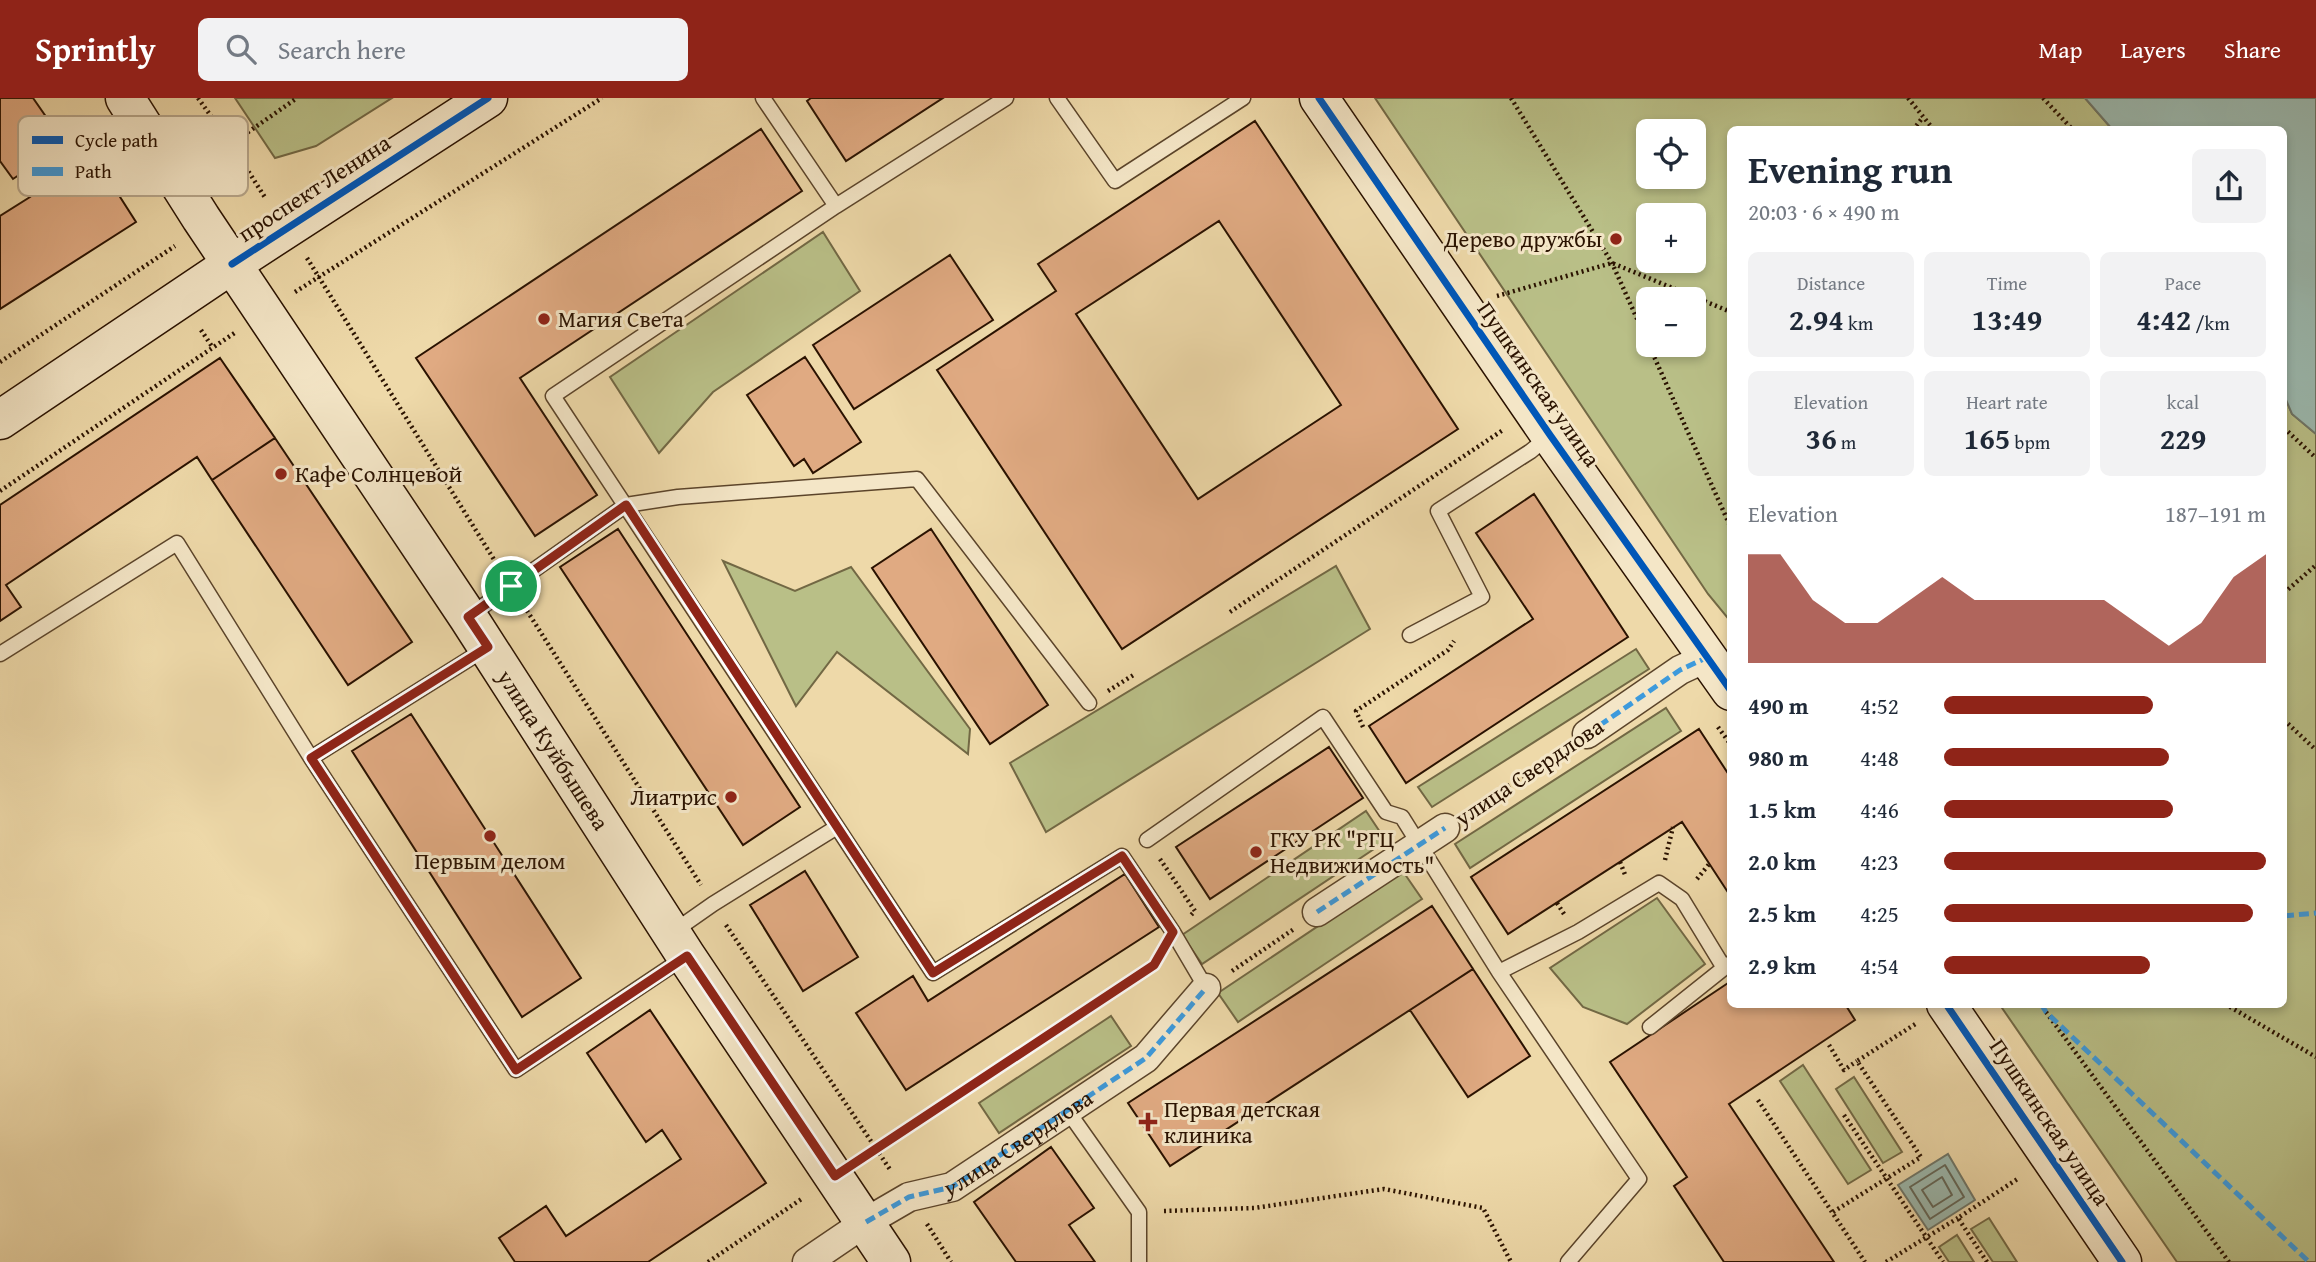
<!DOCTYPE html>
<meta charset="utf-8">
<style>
body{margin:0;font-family:"Gentium Book Plus",serif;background:#f2f2f3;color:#1f2937;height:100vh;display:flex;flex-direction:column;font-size:26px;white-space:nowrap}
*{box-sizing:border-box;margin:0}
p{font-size:23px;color:#747a83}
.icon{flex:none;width:38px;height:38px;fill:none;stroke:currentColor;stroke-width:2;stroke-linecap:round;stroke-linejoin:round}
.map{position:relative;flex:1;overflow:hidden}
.sheet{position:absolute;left:1727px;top:28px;width:560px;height:882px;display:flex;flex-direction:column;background:#fff;border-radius:10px;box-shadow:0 4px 10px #0003}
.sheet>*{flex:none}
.fabs{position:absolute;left:1636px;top:21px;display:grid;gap:14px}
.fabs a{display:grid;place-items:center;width:70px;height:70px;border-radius:10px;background:#fff;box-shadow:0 4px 10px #0003;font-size:35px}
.pin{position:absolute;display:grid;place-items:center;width:60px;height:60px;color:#fff;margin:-30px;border:4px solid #fff;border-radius:50%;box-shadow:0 2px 7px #0007}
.round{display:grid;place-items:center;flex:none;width:74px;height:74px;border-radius:10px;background:#f2f2f3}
.summary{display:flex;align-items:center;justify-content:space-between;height:119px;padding:0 21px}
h1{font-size:38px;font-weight:700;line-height:52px}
.figures{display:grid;grid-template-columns:repeat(3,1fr);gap:10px;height:119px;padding:7px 21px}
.figures div{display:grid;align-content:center;border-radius:10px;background:#f2f2f3;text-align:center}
.figures b{font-size:30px;font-weight:700}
.figures small{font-size:19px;font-weight:400}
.figures p{font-size:19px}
.chart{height:196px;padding:14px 21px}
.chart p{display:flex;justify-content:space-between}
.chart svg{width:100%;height:126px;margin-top:7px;fill:#8f2418;opacity:.7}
ul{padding:0 21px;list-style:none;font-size:23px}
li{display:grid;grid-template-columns:112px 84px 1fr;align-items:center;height:52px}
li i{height:18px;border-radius:9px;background:#8f2418}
header{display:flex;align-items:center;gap:42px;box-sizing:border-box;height:98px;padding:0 35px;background:#8f2418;color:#fff}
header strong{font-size:33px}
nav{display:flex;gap:38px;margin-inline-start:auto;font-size:24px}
.search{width:490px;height:63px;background:#f2f2f3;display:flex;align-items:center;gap:18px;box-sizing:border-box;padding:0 24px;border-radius:10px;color:#747a83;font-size:26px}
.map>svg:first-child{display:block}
.green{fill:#b9bf87;stroke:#726844;stroke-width:2;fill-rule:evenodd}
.water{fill:#9bb9af;stroke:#6e7669;stroke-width:2}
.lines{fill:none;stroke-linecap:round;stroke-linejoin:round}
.shore{stroke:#626658;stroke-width:2}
.building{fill:#e0aa82;stroke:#2a1200;stroke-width:2;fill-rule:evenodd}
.lane-casing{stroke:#5b442a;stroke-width:17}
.street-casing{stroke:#5b442a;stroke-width:31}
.secondary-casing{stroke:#2a1200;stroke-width:41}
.path{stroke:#2a1200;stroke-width:4.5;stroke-dasharray:2 3.5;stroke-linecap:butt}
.lane{stroke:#f4e6c7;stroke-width:14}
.street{stroke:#f4e6c7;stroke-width:28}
.secondary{stroke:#f4e6c7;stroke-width:38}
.quiet{stroke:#3d9adc;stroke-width:5;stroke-dasharray:10 5;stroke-linecap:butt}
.cycleway-casing{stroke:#f4e6c7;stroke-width:11}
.cycleway{stroke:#0057b8;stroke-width:7}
.route-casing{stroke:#fff;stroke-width:14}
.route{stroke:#8f2418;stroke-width:9}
.poi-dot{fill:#8f2418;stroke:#f4e6c7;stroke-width:2.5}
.labels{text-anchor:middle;stroke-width:6;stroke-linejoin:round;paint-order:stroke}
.street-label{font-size:23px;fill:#2a1200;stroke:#f4e6c7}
.poi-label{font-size:23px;fill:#2a1200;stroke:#f4e6c7;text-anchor:start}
.key{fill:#f4e6c7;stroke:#b7a68b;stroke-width:2}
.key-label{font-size:19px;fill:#2a1200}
</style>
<header>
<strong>Sprintly</strong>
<div class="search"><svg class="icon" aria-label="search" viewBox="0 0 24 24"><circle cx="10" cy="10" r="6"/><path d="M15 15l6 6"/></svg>Search here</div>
<nav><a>Map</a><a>Layers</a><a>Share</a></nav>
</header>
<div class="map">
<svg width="2316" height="1164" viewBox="0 0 2316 1164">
<rect width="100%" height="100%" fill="#eed9a9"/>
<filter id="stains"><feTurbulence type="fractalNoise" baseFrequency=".00286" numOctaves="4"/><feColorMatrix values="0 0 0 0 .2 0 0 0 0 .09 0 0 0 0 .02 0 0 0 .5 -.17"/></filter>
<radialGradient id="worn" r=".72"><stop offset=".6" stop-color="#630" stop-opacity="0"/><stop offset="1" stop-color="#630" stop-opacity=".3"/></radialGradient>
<!-- green -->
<path class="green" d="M235 0H392L316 48 275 60Z
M1375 0H2085L2112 31 1731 32V524L1708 496ZM1648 33H1694V79H1648ZM1648 117H1694V163H1648ZM1694 201V247H1648V201Z
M823 134 860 193 713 294 659 355 610 279Z
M2284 297 2292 316 2316 336V1164H2177L2000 907 2284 906Z
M723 463 795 493 851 469 970 631 968 656 837 554 796 608Z
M1336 468 1370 531 1046 734 1010 665Z
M1636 551 1649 571 1432 709 1418 689Z
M1666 610 1681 633 1470 770 1455 746Z
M1366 713 1386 743 1202 866 1182 837Z
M1402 772 1422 801 1238 924 1218 895Z
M1657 800 1705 866 1627 926 1583 909 1550 870Z
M1111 918 1131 948 999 1035 979 1005Z
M1803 967 1871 1072 1848 1086 1780 983Z
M1854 979 1902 1054 1883 1065 1836 991Z
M1989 1120 2017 1164H1993L1971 1131Z
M1957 1137 1974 1164H1949L1939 1149Z"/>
<!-- water -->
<path class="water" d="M2085 0H2316V336L2292 316 2284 297V32L2112 31Z
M1948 1056 1975 1102 1928 1132 1898 1087Z"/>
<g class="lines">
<!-- shore -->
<path class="shore" d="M1945 1067 1964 1099 1930 1121 1910 1089Z
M1942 1079 1952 1097 1933 1109 1922 1092Z"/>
</g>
<!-- building -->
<path class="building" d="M0 0H33L65 46 13 81 0 63Z
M811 0H943L846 63 807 3Z
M1255 23 1458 331 1122 551 937 272 1056 193 1038 166ZM1219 123 1341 307 1198 401 1076 216Z
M761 31 802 93 520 280 597 397 535 438 416 260Z
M83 41 136 124 0 211V118L30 99 19 82Z
M950 157 993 222 854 311 813 247Z
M805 259 861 344 813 375 804 361 794 368 747 297Z
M220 260 275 340 212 382 197 359 6 487 21 509 0 523V407Z
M275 340 412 544 348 587 212 382Z
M1534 396 1628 539 1406 685 1369 628 1533 521 1476 435Z
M618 431 800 709 743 747 560 469Z
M931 431 1048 607 990 646 872 470Z
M411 616 581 880 522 919 352 653Z
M1699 631 1731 680V799L1682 724 1508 836 1471 779Z
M1329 649 1363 700 1210 801 1176 749Z
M805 773 858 859 803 893 750 807Z
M1125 776 1159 829 906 992 856 915 913 878 928 903Z
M1432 808 1473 871 1170 1068 1128 1005Z
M1473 871 1530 958 1468 999 1410 912Z
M1731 883V906H1845L1855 922 1729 1006 1834 1164H1724L1674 1088 1687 1079 1610 964Z
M650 912 766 1085 648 1164H515L499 1140 546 1108 566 1138 681 1061 662 1032 646 1044 587 955Z
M1051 1049 1094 1110 1069 1127 1095 1164H1016L974 1104Z"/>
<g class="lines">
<!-- lane casing -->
<g class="lane-casing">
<path id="lane" d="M763 0 836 108 553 298 837 729
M1057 0 1115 83 1243 0
M836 108 1006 0
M469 518 626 407 678 399 917 381 1089 605
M1410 537 1482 499 1438 413 1531 353 1549 338
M485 551 311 660 516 972 685 859
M0 556 177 445 311 660
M1147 742 1323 619 1386 714 1402 719 1499 874 1639 1081 1568 1164
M673 834 713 806 837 729 933 875 1122 758 1173 834 1206 890
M1499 874 1578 834 1659 785 1682 801 1724 870 1731 865
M1650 929 1724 870
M1067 1012 1139 1114V1164"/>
</g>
<!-- street casing -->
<g class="street-casing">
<path id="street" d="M1587 636 1680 572 1708 559
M1317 814 1445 730
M807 1164 866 1124 909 1099 952 1089 1146 960 1206 890"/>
</g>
<!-- secondary casing -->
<g class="secondary-casing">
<g id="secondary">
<path id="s1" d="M125 0 201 120 468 519 686 858 891 1164"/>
<path d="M1319 0 1550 337 1731 593"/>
<path d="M0 322 232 166 488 0"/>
<path d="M1946 906 2122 1164"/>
</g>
</g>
<!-- path -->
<path class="path" d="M198 0 231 46 297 0
M1511 0 1612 165 1731 430
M1908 0 1934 32
M2043 0 2073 32
M1913 32 1923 19
M209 63 231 46 266 101
M307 160 498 468
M295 194 602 0
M1497 198 1612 165 1731 214
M201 232 213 250
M0 264 175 148
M2284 330 2316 360
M0 393 236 234
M2284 495 2316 467
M524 508 701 787
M1230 514 1503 332
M1108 593 1135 576
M2284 622 2316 652
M1363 629 1356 613 1448 552 1454 543
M1718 629 1731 647
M1471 712 1563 652
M1160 761 1195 813 1191 817
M1665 762 1673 729
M1620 764 1626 779
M1697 781 1710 765
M1557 805 1564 816
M726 827 891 1073
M1232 873 1294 831
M2225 906 2316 959
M2046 914 2229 1164
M1829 947 1844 972 1857 963
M1758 1002 1865 1164
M1844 1017 1943 1164
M865 1058 1154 867 1159 859
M1164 1113 1254 1110 1384 1091 1483 1110 1511 1164
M1833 1114 1921 1059 1857 963 1917 925
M927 1126 951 1164
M708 1164 803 1100
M1886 1164 1958 1120
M1987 1164 1958 1120 2019 1080"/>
<!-- lane -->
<use href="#lane" class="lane"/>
<!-- street -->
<use href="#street" class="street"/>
<!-- secondary -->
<use href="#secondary" class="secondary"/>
<!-- quiet -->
<g class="quiet">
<path d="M1587 636 1680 572 1708 559"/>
<path d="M1317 814 1445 730"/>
<path d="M2284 818 2316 815"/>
<path d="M2041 906 2046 914 2309 1164"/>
<path id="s2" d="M866 1124 909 1099 952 1089 1146 960 1206 890"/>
</g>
<!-- cycleway casing -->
<g class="cycleway-casing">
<path id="cycleway" d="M1319 0 1550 337 1731 593
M232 166 488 0
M1946 906 2122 1164"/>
</g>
<!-- cycleway -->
<use href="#cycleway" class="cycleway"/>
</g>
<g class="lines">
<!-- route casing -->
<g class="route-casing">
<path id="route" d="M626 407 933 875 1122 758 1173 834 1154 867 835 1078 687 858 516 972 311 660 488 549 468 519Z"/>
</g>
<!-- route -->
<use href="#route" class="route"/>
</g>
<!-- markers -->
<g class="poi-dot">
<circle cx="1616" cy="141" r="7"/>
<circle cx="544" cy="221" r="7"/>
<circle cx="281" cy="376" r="7"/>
<circle cx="731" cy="699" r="7"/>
<circle cx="490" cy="738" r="7"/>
<circle cx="1256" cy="754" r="7"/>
<path d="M1144.5 1013.5h7v7h7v7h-7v7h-7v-7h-7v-7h7z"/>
</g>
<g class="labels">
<!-- street labels -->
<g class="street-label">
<text transform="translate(314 90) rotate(-33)" y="8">проспект Ленина</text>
<text transform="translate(1539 286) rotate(55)" y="8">Пушкинская улица</text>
<text dy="8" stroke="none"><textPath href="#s1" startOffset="780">улица Куйбышева</textPath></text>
<text transform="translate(1529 674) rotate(-34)" y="8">улица Свердлова</text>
<text transform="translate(2050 1024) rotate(56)" y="8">Пушкинская улица</text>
<text dy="8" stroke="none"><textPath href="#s2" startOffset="173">улица Свердлова</textPath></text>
</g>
<!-- poi labels -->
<g class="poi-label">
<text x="1602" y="149" text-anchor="end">Дерево дружбы</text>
<text x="558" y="229">Магия Света</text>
<text x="295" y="384">Кафе Солнцевой</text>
<text x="717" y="707" text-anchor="end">Лиатрис</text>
<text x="1270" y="749">ГКУ РК "РГЦ<tspan x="1270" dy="26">Недвижимость"</tspan></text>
<text x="490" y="771" text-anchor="middle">Первым делом</text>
<text x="1164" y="1019">Первая детская<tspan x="1164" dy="26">клиника</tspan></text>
</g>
</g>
<!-- legend -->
<rect x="18" y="18" width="230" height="80" rx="10" class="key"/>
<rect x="32" y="38" width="31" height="8" fill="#0057b8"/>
<rect x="32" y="69" width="31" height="9" fill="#3d9adc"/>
<g class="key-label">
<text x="75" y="49">Cycle path</text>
<text x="75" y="80">Path</text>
</g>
<rect width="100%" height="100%" filter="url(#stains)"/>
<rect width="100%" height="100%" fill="url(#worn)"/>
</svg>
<div class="fabs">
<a><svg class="icon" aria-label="locate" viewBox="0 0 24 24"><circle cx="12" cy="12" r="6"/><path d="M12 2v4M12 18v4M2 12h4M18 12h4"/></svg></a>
<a>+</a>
<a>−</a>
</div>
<div class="pin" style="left:511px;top:488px;background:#1e9e55"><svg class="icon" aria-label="arrive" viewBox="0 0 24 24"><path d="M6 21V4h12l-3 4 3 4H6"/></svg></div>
<section class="sheet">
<div class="summary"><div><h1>Evening run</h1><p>20:03 · 6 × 490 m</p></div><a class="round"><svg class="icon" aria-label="share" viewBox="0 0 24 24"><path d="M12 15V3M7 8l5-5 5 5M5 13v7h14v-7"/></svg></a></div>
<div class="figures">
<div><p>Distance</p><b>2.94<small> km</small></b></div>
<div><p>Time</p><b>13:49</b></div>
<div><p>Pace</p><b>4:42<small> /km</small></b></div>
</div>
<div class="figures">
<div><p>Elevation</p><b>36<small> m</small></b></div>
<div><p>Heart rate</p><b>165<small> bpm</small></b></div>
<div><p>kcal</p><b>229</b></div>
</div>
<div class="chart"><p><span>Elevation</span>187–191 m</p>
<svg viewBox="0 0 160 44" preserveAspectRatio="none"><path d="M0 44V6L10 6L20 22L30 30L40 30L50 22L60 14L70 22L80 22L90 22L100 22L110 22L120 30L130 38L140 30L150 14L160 6V44z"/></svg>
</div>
<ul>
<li><b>490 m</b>4:52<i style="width:65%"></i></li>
<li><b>980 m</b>4:48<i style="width:70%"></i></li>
<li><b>1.5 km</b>4:46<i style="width:71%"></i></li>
<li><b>2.0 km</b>4:23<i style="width:100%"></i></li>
<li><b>2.5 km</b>4:25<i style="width:96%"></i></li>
<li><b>2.9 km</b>4:54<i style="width:64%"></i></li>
</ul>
</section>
</div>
